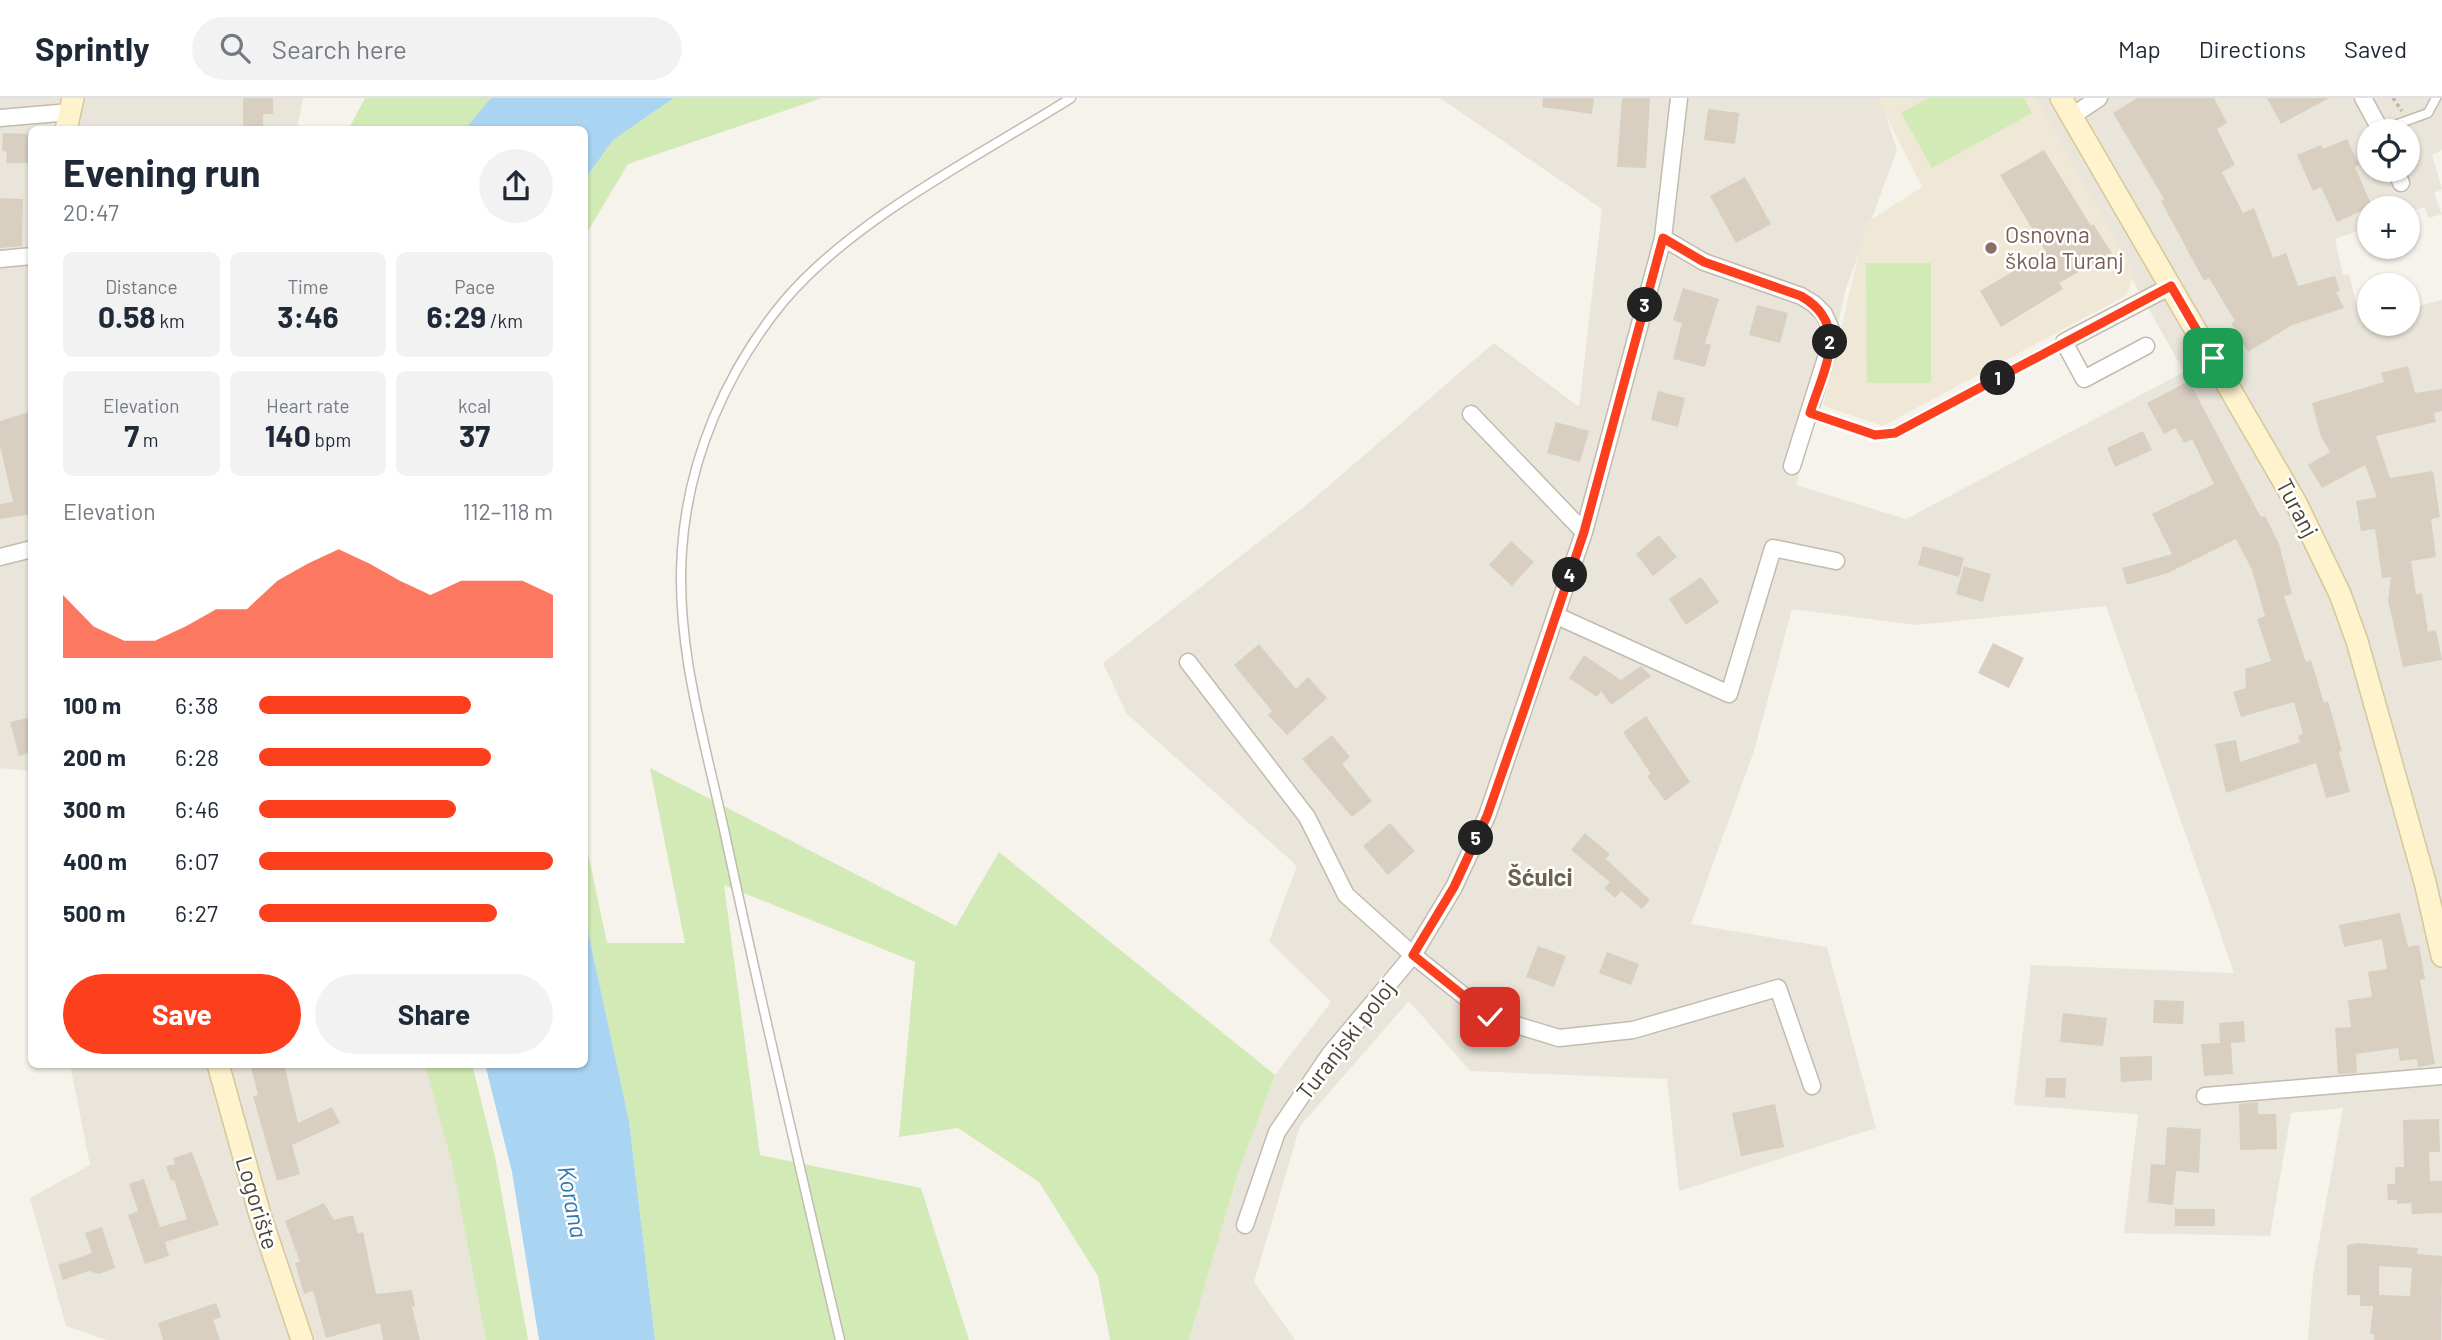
<!DOCTYPE html>
<meta charset="utf-8">
<style>
body{margin:0;font-family:Barlow,sans-serif;background:#f2f2f3;color:#1f2937;height:100vh;display:flex;flex-direction:column;font-size:26px;white-space:nowrap}
*{box-sizing:border-box;margin:0}
p{font-size:23px;color:#747a83}
.icon{flex:none;width:38px;height:38px;fill:none;stroke:currentColor;stroke-width:2;stroke-linecap:round;stroke-linejoin:round}
.map{position:relative;flex:1;overflow:hidden}
.details{position:absolute;left:28px;top:28px;width:560px;height:942px;display:flex;flex-direction:column;background:#fff;border-radius:10px;box-shadow:0 2px 5px #0004}
.details>*{flex:none}
.buttons{position:absolute;left:2357px;top:21px;display:grid;gap:14px}
.buttons a{display:grid;place-items:center;width:63px;height:63px;border-radius:50%;background:#fff;box-shadow:0 2px 5px #0004;font-size:35px}
.pin{position:absolute;display:grid;place-items:center;width:60px;height:60px;color:#fff;margin:-30px;border-radius:14px;box-shadow:0 4px 10px #0006}
.km{position:absolute;width:35px;height:35px;margin:-18px;border-radius:50%;background:#222;color:#fff;font-size:19px;line-height:35px;text-align:center}
.round{display:grid;place-items:center;flex:none;width:74px;height:74px;border-radius:37px;background:#f2f2f3}
.overview{display:flex;align-items:center;justify-content:space-between;height:119px;padding:0 35px}
h1{font-size:38px;font-weight:700;line-height:52px}
.stats{display:grid;grid-template-columns:repeat(3,1fr);gap:10px;height:119px;padding:7px 35px}
.stats div{display:grid;align-content:center;border-radius:10px;background:#f2f2f3;text-align:center}
.stats b{font-size:30px;font-weight:700}
.stats small{font-size:19px;font-weight:400}
.stats p{font-size:19px}
.chart{height:196px;padding:14px 35px}
.chart p{display:flex;justify-content:space-between}
.chart svg{width:100%;height:126px;margin-top:7px;fill:#fc3f1d;opacity:.7}
.button{display:flex;gap:14px;margin-top:auto;padding:14px 35px}
.button a{flex:1;height:80px;border-radius:42px;background:#fc3f1d;color:#fff;font-size:28px;font-weight:700;line-height:80px;text-align:center}
.button a+a{background:#f2f2f3;color:#1f2937}
ul{padding:0 35px;list-style:none;font-size:23px}
li{display:grid;grid-template-columns:112px 84px 1fr;align-items:center;height:52px}
li i{height:18px;border-radius:9px;background:#fc3f1d}
header{display:flex;align-items:center;gap:42px;box-sizing:border-box;height:98px;padding:0 35px;background:#fff;border-bottom:2px solid #e0e1e3}
header strong{font-size:33px}
nav{display:flex;gap:38px;margin-inline-start:auto;font-size:24px}
.search{width:490px;height:63px;background:#f2f2f3;display:flex;align-items:center;gap:18px;box-sizing:border-box;padding:0 24px;border-radius:38px;color:#747a83;font-size:26px}
.map>svg:first-child{display:block}
.residential{fill:#eae5da;fill-rule:evenodd}
.education{fill:#efe8d6}
.green{fill:#d2eab5}
.water{fill:#a9d4f2}
.building{fill:#d8cfc1;fill-rule:evenodd}
.lines{fill:none;stroke-linecap:round;stroke-linejoin:round}
.service-casing{stroke:#c2bbae;stroke-width:11}
.minor-casing{stroke:#c2bbae;stroke-width:19}
.secondary-casing{stroke:#d6c79b;stroke-width:24}
.path{stroke:#c4b79f;stroke-width:3.5;stroke-dasharray:3.5 3.5;stroke-linecap:butt}
.service{stroke:#fff;stroke-width:8}
.minor{stroke:#fff;stroke-width:16}
.secondary{stroke:#fff3cd;stroke-width:21}
.route-casing{stroke:#fff;stroke-width:14}
.route{stroke:#fc3f1d;stroke-width:9}
.education-dot{fill:#8d6e63;stroke:#fff;stroke-width:2.5}
.labels{text-anchor:middle;stroke-width:5;stroke-linejoin:round;paint-order:stroke}
.education-label{font-size:23px;fill:#785e54;stroke:#fff;text-anchor:start}
.street-label{font-size:23px;fill:#4b4439;stroke:#fff}
.neighbourhood-label{font-size:24px;font-weight:bold;fill:#6e6250;stroke:#fff}
.water-label{font-size:24px;font-style:italic;fill:#2e7ab2;stroke:#fff}
</style>
<header>
<strong>Sprintly</strong>
<div class="search"><svg class="icon" aria-label="search" viewBox="0 0 24 24"><circle cx="10" cy="10" r="6"/><path d="M15 15l6 6"/></svg>Search here</div>
<nav><a>Map</a><a>Directions</a><a>Saved</a></nav>
</header>
<div class="map">
<svg width="2442" height="1242" viewBox="0 0 2442 1242">
<rect width="100%" height="100%" fill="#f6f3ec"/>
<!-- residential -->
<path class="residential" d="M0 0H303L297 31 32 32 31 707 29 673 0 670Z
M1440 0H1880L1897 52 1845 193 1828 274 1796 387 1906 421 2184 274 2031 0H2442V52L2432 57 2442 91 2434 95 2442 116 2429 120 2424 109 2408 115V110H2370L2369 129 2335 141 2343 177 2349 176 2361 224 2408 226V211L2442 202V1242H2308L2313 1177 2343 1010 2291 1015 2270 1138 2124 1135 2138 1016 2014 1007 2031 867 2234 875 2106 508 1916 527 1792 511 1754 653 1691 826 1827 849 1876 1030 1679 1093 1667 981 1470 973 1409 903 1300 1028 1254 1184 1295 1242H1189L1238 1075 1275 977 1331 904 1269 843 1297 768 1127 616 1103 565 1304 409 1494 245 1579 309 1602 111ZM2370 33H2408V72H2370Z
M70 966H451L511 1242H107L66 1228 30 1100 90 1067Z"/>
<!-- education -->
<path class="education" d="M1877 0H2036L2134 174 2127 197 1883 328 1823 308 1866 125 1922 89Z"/>
<!-- green -->
<path class="green" d="M365 0H491L465 31 348 32Z
M674 0H822L628 66 585 138V81L613 42Z
M1928 0H2024L2032 15 1932 70 1901 15Z
M1866 165H1931V285H1867Z
M650 670 956 828 999 754 1275 977 1238 1075 1189 1242H1110L1098 1178 1039 1084 958 1030 899 1039 915 864 724 787 760 1057 921 1090 969 1242H655L629 1023 585 820 584 736 607 845H685Z
M425 966H472L495 1059 528 1242H486L452 1065Z"/>
<!-- water -->
<path class="water" d="M491 0H674L613 42 585 81 584 32 465 31Z
M585 820 629 1023 655 1242H539L512 1074 485 966H584Z"/>
<!-- building -->
<path class="building" d="M243 0H273V16H263V32H243Z
M1543 0H1594L1592 16 1542 9Z
M1622 0H1650L1646 70 1617 69Z
M2137 0H2214L2227 25 2217 31 2235 67 2222 74 2243 115 2254 110 2273 160 2286 155 2298 188 2335 178 2340 193 2336 194 2344 210 2292 227 2248 254 2231 225 2235 223 2209 180 2204 183 2161 103 2164 101 2113 15Z
M2267 0H2329L2281 26Z
M1708 11 1739 15 1735 46 1704 42Z
M3 35 32 36V65H6L7 54 2 53Z
M2347 41 2359 67 2355 69 2372 108 2337 124 2321 89 2313 93 2297 57 2321 47 2323 51Z
M2044 52 2091 128 2093 126 2112 155 2059 185 2063 191 2001 229 1980 193 2046 154 2000 77Z
M1745 79 1771 126 1736 145 1710 98Z
M0 100 23 101 22 148 0 150Z
M1683 190 1719 201 1705 245 1711 247 1705 269 1673 261 1682 225 1673 222Z
M1757 207 1788 215 1780 245 1749 237Z
M2408 268 2415 295 2442 291V313L2434 315 2436 324 2376 338 2390 380 2433 373 2440 419 2431 421 2436 459 2411 463 2416 496 2422 495 2428 534 2436 532 2442 562 2403 569 2388 502 2391 479 2382 480 2375 431 2361 433 2356 403 2377 399 2365 367 2322 390 2308 367 2330 354 2321 339 2312 305 2384 284 2381 275Z
M2189 283 2257 412 2261 419 2265 418 2279 446 2292 496 2284 498 2306 564 2311 562 2324 605 2328 603 2342 653 2339 654 2350 694 2326 700 2316 665 2226 695 2215 646 2236 642 2240 664 2300 644 2298 638 2303 636 2294 604 2241 619 2233 594 2246 590 2245 571 2271 563 2257 521 2265 518 2252 472 2236 441 2168 475 2127 487 2122 470 2172 456 2152 416 2214 386 2192 341 2184 345 2175 330 2164 336 2147 305Z
M1658 293 1685 300 1678 329 1651 322Z
M32 313V416L0 421V406L13 404 0 348V323Z
M1556 324 1589 333 1580 364 1547 355Z
M2143 333 2152 352 2115 369 2107 350Z
M1659 437 1677 459 1653 478 1636 456Z
M1511 443 1534 464 1512 488 1489 467Z
M1923 448 1964 460 1959 479 1918 467Z
M1964 468 1991 476 1983 504 1956 496Z
M1701 479 1719 504 1686 527 1669 501Z
M1993 545 2024 560 2009 590 1978 575Z
M1259 546 1296 591 1308 579 1327 600 1287 637 1268 617 1272 613 1234 567Z
M1584 557 1621 582 1641 568 1651 578 1611 607 1601 593 1597 599 1569 580Z
M1646 618 1690 684 1665 703 1647 678 1651 676 1623 634Z
M32 619V654L19 658 10 624Z
M1332 637 1350 659 1342 666 1372 703 1352 719 1302 661Z
M1390 725 1415 753 1388 777 1363 748Z
M1585 735 1610 756 1606 761 1650 802 1642 811 1621 793 1615 800 1604 790 1610 784 1571 752Z
M2400 815 2408 849 2419 847 2425 881 2420 882 2435 966 2418 969 2417 961 2400 963 2398 950 2356 956 2357 975 2338 976 2335 930 2351 929 2348 902 2372 899 2368 874 2387 871 2382 841 2344 849 2339 827Z
M1538 848 1566 858 1554 889 1526 879Z
M1607 854 1639 866 1631 887 1599 875Z
M2154 902 2184 903 2183 926 2153 925Z
M2063 915 2107 920 2103 948 2060 944Z
M2244 923 2245 944 2231 945 2233 976 2204 978 2201 946 2220 945 2219 925Z
M2152 958V982L2121 984 2120 959Z
M250 966H284L298 1025 332 1009 340 1025 292 1047 300 1076 277 1083 253 998 258 997Z
M2046 980H2066L2065 1000 2045 999Z
M2258 1004V1016H2276L2277 1051 2240 1052 2239 1006Z
M1775 1006 1784 1049 1741 1058 1732 1015Z
M2439 1021 2440 1054H2429L2430 1083H2442V1115L2412 1116 2411 1105 2397 1106V1102H2388L2387 1086H2395V1069H2404L2403 1022Z
M2167 1029 2201 1031 2199 1075 2176 1073 2173 1107 2148 1104 2151 1066 2165 1067Z
M192 1054 219 1127 165 1144 169 1158 145 1166 128 1117 138 1113 129 1086 144 1081 160 1129 187 1121 174 1082 171 1083 166 1068 175 1066 173 1060Z
M324 1105 334 1122 353 1117 358 1136 363 1134 376 1196 412 1192 415 1208 412 1209 420 1242H383L380 1225 326 1240 313 1193 304 1196 295 1165 300 1164 285 1123Z
M2175 1111H2215V1128H2175Z
M102 1129 115 1170 99 1176 89 1173 63 1182 58 1167 92 1155 85 1135Z
M2357 1145 2418 1150 2417 1156 2442 1158 2441 1242H2374V1236H2370L2373 1208H2360V1197H2347V1147ZM2379 1168 2412 1170 2410 1198 2379 1197Z
M216 1205 221 1219 213 1222 220 1242H163L158 1225Z"/>
<g class="lines">
<!-- service casing -->
<g class="service-casing">
<path id="service" d="M2381 32 2428 15 2436 0
M1810 315 1875 337H1888L2064 244
M840 1242C801 1074 761 905 725 736 705 643 675 548 682 452 688 362 726 273 784 203 854 120 979 58 1071 0"/>
</g>
<!-- minor casing -->
<g class="minor-casing">
<path id="minor" d="M2363 0 2381 33
M2072 18 2099 0
M0 20 70 14
M2396 72 2401 85
M1663 140 1704 164 1801 198 1814 206 1824 216 1830 229 1831 244 1792 368
M0 161 32 158
M2146 248 2084 281 2064 244 2171 188
M1471 316 1584 434
M0 459 32 451
M1557 518 1729 596 1773 450 1836 463
M1188 564 1307 719 1346 797 1413 857 1490 919 1559 940 1633 932 1778 890 1812 988
M2205 998 2442 978
M1245 1127 1277 1034 1330 956 1413 857 1454 789 1487 718 1584 434 1663 140 1679 0"/>
</g>
<!-- secondary casing -->
<g class="secondary-casing">
<path id="secondary" d="M2061 0 2296 405 2340 496 2357 543 2425 784 2442 858
M66 32 73 0
M218 966 260 1117 302 1242"/>
</g>
<!-- path -->
<path class="path" d="M2393 0 2402 13"/>
<!-- service -->
<use href="#service" class="service"/>
<!-- minor -->
<use href="#minor" class="minor"/>
<!-- secondary -->
<use href="#secondary" class="secondary"/>
</g>
<g class="lines">
<!-- route casing -->
<g class="route-casing">
<path id="route" d="M1490 919 1413 857 1454 789 1487 718 1525 609 1584 434 1663 140 1704 164 1801 198C1851 227 1824 270 1810 315L1875 337 1895 335 2171 188 2213 260"/>
</g>
<!-- route -->
<use href="#route" class="route"/>
</g>
<!-- markers -->
<circle class="education-dot" cx="1991" cy="150" r="7"/>
<g class="labels">
<!-- education labels -->
<g class="education-label">
<text x="2005" y="145">Osnovna<tspan x="2005" dy="26">škola Turanj</tspan></text>
</g>
<!-- street labels -->
<g class="street-label">
<text transform="translate(2297 410) rotate(62)" y="8">Turanj</text>
<text transform="translate(1346 942) rotate(-52)" y="8">Turanjski poloj</text>
<text transform="translate(257 1105) rotate(73)" y="8">Logorište</text>
</g>
<!-- neighbourhood labels -->
<g class="neighbourhood-label">
<text x="1540" y="788">Šćulci</text>
</g>
<!-- water labels -->
<g class="water-label">
<text transform="translate(572 1104) rotate(79)" y="8">Korana</text>
</g>
</g>
</svg>
<div class="buttons">
<a><svg class="icon" aria-label="locate" viewBox="0 0 24 24"><circle cx="12" cy="12" r="6"/><path d="M12 2v4M12 18v4M2 12h4M18 12h4"/></svg></a>
<a>+</a>
<a>−</a>
</div>
<div class="pin" style="left:2213px;top:260px;background:#1e9e55"><svg class="icon" aria-label="arrive" viewBox="0 0 24 24"><path d="M6 21V4h12l-3 4 3 4H6"/></svg></div>
<div class="pin" style="left:1490px;top:919px;background:#d93025"><svg class="icon" aria-label="check" viewBox="0 0 24 24"><path d="M5 12l5 5 9-10"/></svg></div>
<b class="km" style="left:1998px;top:280px">1</b>
<b class="km" style="left:1830px;top:244px">2</b>
<b class="km" style="left:1645px;top:207px">3</b>
<b class="km" style="left:1570px;top:477px">4</b>
<b class="km" style="left:1476px;top:740px">5</b>
<section class="details">
<div class="overview"><div><h1>Evening run</h1><p>20:47</p></div><a class="round"><svg class="icon" aria-label="share" viewBox="0 0 24 24"><path d="M12 15V3M7 8l5-5 5 5M5 13v7h14v-7"/></svg></a></div>
<div class="stats">
<div><p>Distance</p><b>0.58<small> km</small></b></div>
<div><p>Time</p><b>3:46</b></div>
<div><p>Pace</p><b>6:29<small> /km</small></b></div>
</div>
<div class="stats">
<div><p>Elevation</p><b>7<small> m</small></b></div>
<div><p>Heart rate</p><b>140<small> bpm</small></b></div>
<div><p>kcal</p><b>37</b></div>
</div>
<div class="chart"><p><span>Elevation</span>112–118 m</p>
<svg viewBox="0 0 160 44" preserveAspectRatio="none"><path d="M0 44V22L10 33L20 38L30 38L40 33L50 27L60 27L70 17L80 11L90 6L100 11L110 17L120 22L130 17L140 17L150 17L160 22V44z"/></svg>
</div>
<ul>
<li><b>100 m</b>6:38<i style="width:72%"></i></li>
<li><b>200 m</b>6:28<i style="width:79%"></i></li>
<li><b>300 m</b>6:46<i style="width:67%"></i></li>
<li><b>400 m</b>6:07<i style="width:100%"></i></li>
<li><b>500 m</b>6:27<i style="width:81%"></i></li>
</ul>
<div class="button"><a>Save</a><a>Share</a></div>
</section>
</div>
